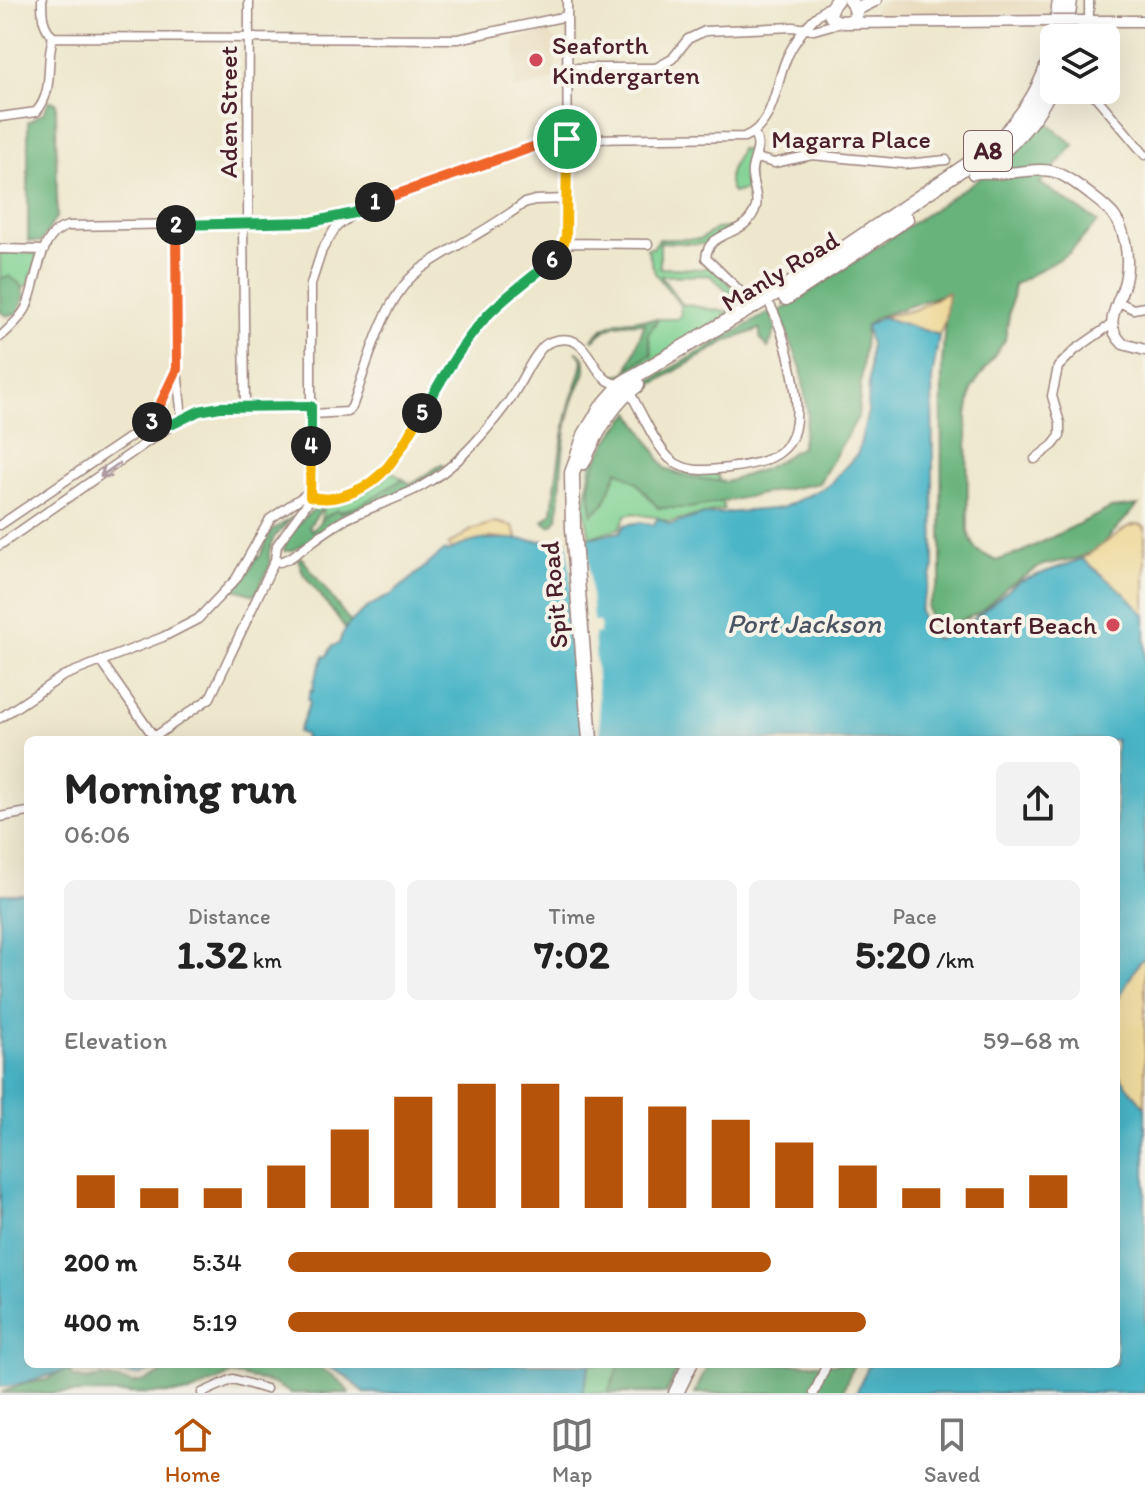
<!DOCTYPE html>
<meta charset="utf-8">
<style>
body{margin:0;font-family:Itim,sans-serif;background:#f2f2f2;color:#222;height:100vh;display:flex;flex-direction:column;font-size:30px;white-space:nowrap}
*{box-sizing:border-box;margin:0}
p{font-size:26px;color:#767676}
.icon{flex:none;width:44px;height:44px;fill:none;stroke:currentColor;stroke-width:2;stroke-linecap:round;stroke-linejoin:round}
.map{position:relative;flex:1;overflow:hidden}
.side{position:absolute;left:24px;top:736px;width:1096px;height:632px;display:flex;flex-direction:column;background:#fff;border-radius:12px;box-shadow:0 8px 32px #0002}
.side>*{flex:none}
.buttons{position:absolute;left:1040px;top:24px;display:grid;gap:16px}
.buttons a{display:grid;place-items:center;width:80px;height:80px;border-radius:12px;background:#fff;box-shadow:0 8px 32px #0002;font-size:40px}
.pin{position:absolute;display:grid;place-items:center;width:68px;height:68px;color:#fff;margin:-34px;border:4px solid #fff;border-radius:50%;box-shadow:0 2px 8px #0007}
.km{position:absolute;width:40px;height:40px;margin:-20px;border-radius:50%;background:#222;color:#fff;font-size:22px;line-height:40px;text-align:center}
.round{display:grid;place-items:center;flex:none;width:84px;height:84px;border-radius:12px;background:#f2f2f2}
.summary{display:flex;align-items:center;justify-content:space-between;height:136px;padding:0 40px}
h1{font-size:44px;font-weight:800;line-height:60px}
.figures{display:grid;grid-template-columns:repeat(3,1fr);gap:12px;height:136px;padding:8px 40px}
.figures div{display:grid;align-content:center;border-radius:12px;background:#f2f2f2;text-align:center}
.figures b{font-size:40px;font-weight:800}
.figures small{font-size:22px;font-weight:400}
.figures p{font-size:22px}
.chart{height:224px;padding:16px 40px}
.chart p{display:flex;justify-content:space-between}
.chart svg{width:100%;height:144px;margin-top:8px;stroke:#b45309;stroke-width:6}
ul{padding:0 40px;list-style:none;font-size:26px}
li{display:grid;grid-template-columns:128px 96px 1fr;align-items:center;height:60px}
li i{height:20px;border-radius:10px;background:#b45309}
.tabs{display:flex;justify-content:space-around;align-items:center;height:112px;border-top:2px solid #e0e0e0;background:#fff;font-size:22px;color:#767676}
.tabs a{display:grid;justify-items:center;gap:4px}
.tabs .on{color:#b45309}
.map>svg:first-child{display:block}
.built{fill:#e8d9ba}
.green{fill:#7fd192;stroke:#64785e;stroke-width:2}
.forest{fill:#67b37c;stroke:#586954;stroke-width:2}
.sand{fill:#eeda9e;stroke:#9c7c64;stroke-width:2}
.water{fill:#4ab5c7;stroke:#4a6a79;stroke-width:2}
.pier{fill:#eee7cd}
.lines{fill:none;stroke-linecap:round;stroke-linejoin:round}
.minor-casing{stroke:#9c837c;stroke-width:11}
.tertiary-casing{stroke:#9c837c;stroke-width:13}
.primary-casing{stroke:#9c837c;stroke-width:15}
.trunk-casing{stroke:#9c837c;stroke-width:17}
.minor{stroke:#fff;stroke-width:8}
.tertiary{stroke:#fff;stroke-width:10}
.primary{stroke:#fff;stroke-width:12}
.trunk{stroke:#fff;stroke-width:14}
.tertiary-bridge-casing{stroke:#9c837c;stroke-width:13;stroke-linecap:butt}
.tertiary-bridge{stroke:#fff;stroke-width:10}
.oneway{stroke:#ae9aa0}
.split-1-casing{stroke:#fff;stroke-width:16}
.split-2-casing{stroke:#fff;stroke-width:16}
.split-3-casing{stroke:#fff;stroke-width:16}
.split-4-casing{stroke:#fff;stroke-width:16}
.split-5-casing{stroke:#fff;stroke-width:16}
.split-6-casing{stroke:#fff;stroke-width:16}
.split-7-casing{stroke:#fff;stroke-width:16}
.split-1{stroke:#f0652b;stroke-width:10}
.split-2{stroke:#22a559;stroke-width:10}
.split-3{stroke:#f0652b;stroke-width:10}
.split-4{stroke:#22a559;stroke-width:10}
.split-5{stroke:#f5b400;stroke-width:10}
.split-6{stroke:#22a559;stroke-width:10}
.split-7{stroke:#f5b400;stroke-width:10}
.poi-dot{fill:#d1495b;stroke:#f7f3e8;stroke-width:3}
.labels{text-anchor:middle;stroke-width:8;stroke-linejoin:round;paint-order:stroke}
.shield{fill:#f7f3e8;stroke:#7e5f64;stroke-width:2}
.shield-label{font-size:24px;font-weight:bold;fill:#4a1f2b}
.poi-label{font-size:26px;fill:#4a1f2b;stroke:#f7f3e8;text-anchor:start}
.street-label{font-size:26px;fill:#4a1f2b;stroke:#f7f3e8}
.water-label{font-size:28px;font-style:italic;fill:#4a5462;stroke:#f7f3e8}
</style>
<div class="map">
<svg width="1145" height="1393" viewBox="0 0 1145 1393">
<rect width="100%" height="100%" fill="#f7f3e8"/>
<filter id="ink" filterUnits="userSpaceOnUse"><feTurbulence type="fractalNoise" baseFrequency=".0125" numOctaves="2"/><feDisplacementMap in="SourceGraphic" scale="16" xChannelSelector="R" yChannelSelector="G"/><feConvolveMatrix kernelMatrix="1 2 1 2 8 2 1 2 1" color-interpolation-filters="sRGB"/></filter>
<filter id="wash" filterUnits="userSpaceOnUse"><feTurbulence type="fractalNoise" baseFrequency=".006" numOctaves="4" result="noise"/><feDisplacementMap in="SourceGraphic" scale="32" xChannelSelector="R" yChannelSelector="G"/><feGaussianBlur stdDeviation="1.8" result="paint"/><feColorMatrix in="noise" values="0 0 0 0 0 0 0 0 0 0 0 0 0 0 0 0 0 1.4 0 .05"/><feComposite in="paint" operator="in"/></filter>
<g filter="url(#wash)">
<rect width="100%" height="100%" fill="#eee7cd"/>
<!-- built -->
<path class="built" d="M888 0H1052V14L878 16 874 11 877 6Z
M548 32 556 40V79L515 90 516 39Z"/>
<!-- green -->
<path class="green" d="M740 149 750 151 751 199 747 200 748 189 733 193C723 177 734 165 740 149Z
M733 228 706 244 660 242V268L703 269 711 266 732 287 734 293 731 294 710 275 661 276 682 304 726 312 736 306 740 298 746 300 765 289V293L619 380 611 376 626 373 628 369 652 354 648 334 658 319H677L681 314 680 305 655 273 647 248H653L659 239H701L716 229Z
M0 253H34L38 258 28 284 0 304Z
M592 459 679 473 718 474 724 509 669 522C656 514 644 518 636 513L626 515 620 528 590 537 584 508Z
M390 471 403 479 360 505 326 516 320 522 324 506 358 496 383 480Z
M590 1364H680L667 1393H582Z"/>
<!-- forest -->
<path class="forest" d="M49 101 56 102 57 216 41 242 28 241V122L44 112Z
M1047 123 1074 145 1040 183 1098 222 1069 253 1014 285 1005 340 972 388 967 415 968 532 976 550 996 561 1022 552 1111 508 1138 505 1097 550 1078 558 1043 565 1007 587 981 612 941 629 930 622 927 607 941 578 942 365 947 293 877 317 866 325 858 417 819 483 690 508H658L637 483 618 470 604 504 592 514C591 503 588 488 591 477 597 452 614 431 631 412L665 468 680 476 726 482 766 468 801 447 808 415 801 368 779 312 980 178Z
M9 276 20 284 25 295 18 313 6 316 0 311V278Z
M770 312 776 328 768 348 760 338V329L727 341 641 391 639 387Z
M658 319 648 334 652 353 628 369 645 323C623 323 609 323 594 340L592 339C611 317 631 320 658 319Z
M576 351 584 358C588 375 581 379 576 393 561 431 562 477 558 517L553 525 549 526 543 521 552 513C556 477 561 442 569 407 573 390 582 377 583 359Z
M442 464 444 466 430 478 291 551H284C283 539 308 510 320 507L321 510 309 526 312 530 326 516 337 510 340 513 360 505 403 479 411 484Z
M293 517 274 537 269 552 270 565 255 595 234 589 252 567 257 551V559L260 557 271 531Z
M301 557 351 623 346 629 303 573 298 559Z
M182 1364H313C329 1373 339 1377 349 1393H291L272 1383 232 1374 189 1393H0L30 1382 47 1380 63 1370 71 1372 73 1377 86 1380 102 1377 134 1383 145 1381Z
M620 1364H680L666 1393H608Z
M708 1364H854L842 1393H695Z"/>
<!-- sand -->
<path class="sand" d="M948 292 945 321 939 335 882 317 914 310Z
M495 522 513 526 518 540 493 537 451 549 448 545 472 530Z
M1139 524 1145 527V669L1018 582 1082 559 1129 526Z
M1145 958V1108L1116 1071V1003L1139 962Z"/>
<!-- water -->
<path class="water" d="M882 317 939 335 932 379 934 567 920 610 924 629 936 639 974 619 1018 582 1082 559 1124 593 1145 615V958L1139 962 1116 1003V740H580L578 735 572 732 564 740H304L305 735 298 732 310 702 308 699 311 689 313 691 314 681 324 656H327L332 646 339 644C342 624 370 603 390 596L445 550 447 552C488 530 515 542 558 541 579 540 599 536 620 532L625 525 641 522 653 525 658 518 670 525 702 515 782 508 828 486 858 453 868 411 870 344 866 326Z
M0 894H28V1364H174L139 1375 69 1370 11 1386 0 1387Z
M1116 1071 1145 1108V1393H856L869 1364H1116Z
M323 1364H590L582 1393H364L346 1376Z"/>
<!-- pier -->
<path class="pier" d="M587 534 593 621H598L601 626 599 633 594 634 601 740H584L567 536Z"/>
</g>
<g filter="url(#ink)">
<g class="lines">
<!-- minor casing -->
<g class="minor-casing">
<path id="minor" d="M1089 21V0
M53 37 458 39 567 16
M1080 38 1083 21
M567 68H656L672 59 688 39 705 31 793 27 814 30 839 23
M1090 90 1145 155
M0 117 36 112C55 91 45 63 53 37 42 25 42 15 42 0
M757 158 774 163 812 155 906 164 946 160
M243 224 245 406
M248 224 249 0
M176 225 177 369 182 419
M565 243 648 244
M0 249 44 250
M739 290 706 258C708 228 746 239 756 207 759 194 750 182 752 169 754 155 762 148 754 133
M1117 301 1133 309 1145 307
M0 337C9 329 20 319 26 308 38 283 37 233 68 226L311 222 354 213 379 200 533 147 583 139 744 137C775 125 775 84 787 57 797 37 812 16 832 5
M629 391C640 409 655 445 670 459 687 474 708 470 729 468 749 465 776 462 789 443 808 414 786 335 771 307
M311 414 348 412 352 407C368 363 384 292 425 266 457 244 494 227 524 203L535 200 568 199
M1035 459 1053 445 1060 436V423L1052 396 1058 367 1075 350 1112 324
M0 525 152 422 177 369
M0 545 173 424C213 399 265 406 311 406
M275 560 280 562 290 558C309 545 329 527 350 517 394 497 425 492 462 456 478 440 495 420 509 401 521 384 528 364 541 349 545 344 551 341 557 340 594 332 590 386 622 384
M101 661 154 737
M0 718 63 676 163 637 198 619 236 579 270 519 305 495 321 499H332L362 488 380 477 476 329 506 297 539 272 563 249 566 236 568 199 567 0
M150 740 210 698 275 560 277 545 308 502 311 471V284L322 250 336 227 353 214
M0 817 28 812
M202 1393 233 1379 266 1389
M814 1393 827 1364"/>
</g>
<!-- tertiary casing -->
<g class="tertiary-casing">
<path id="tertiary" d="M1075 21H1145
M845 23 1052 21
M973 174C984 171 993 174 1003 173 1044 171 1048 162 1083 189 1094 198 1107 206 1115 217 1128 235 1130 268 1123 288 1116 310 1103 324 1123 344L1145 350"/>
</g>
<!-- primary casing -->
<g class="primary-casing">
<path id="primary" d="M837 0C809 29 877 29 849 0
M855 10 875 0"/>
</g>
<!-- trunk casing -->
<g class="trunk-casing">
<path id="trunk" d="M1055 38 1060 0
M1065 38 1070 0
M1002 152C1023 132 1045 106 1054 78
M786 298 906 219
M583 462C595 434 612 402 637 385
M590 740 573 529 572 473 585 435 602 407 623 383 799 279 988 151C1021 122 1045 86 1054 43
M676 1393 690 1364"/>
</g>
<!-- minor -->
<use href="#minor" class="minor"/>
<!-- tertiary -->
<use href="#tertiary" class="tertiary"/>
<!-- primary -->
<use href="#primary" class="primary"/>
<!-- trunk -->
<use href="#trunk" class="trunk"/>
<!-- tertiary-bridge casing -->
<g class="tertiary-bridge-casing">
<path id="tertiary-bridge" d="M1052 21H1075"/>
</g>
<!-- tertiary-bridge -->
<use href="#tertiary-bridge" class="tertiary-bridge"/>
</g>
<!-- one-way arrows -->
<defs><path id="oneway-shaft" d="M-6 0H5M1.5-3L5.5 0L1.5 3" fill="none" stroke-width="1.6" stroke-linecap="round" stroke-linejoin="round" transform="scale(2)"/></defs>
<use class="oneway" href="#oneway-shaft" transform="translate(110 470) rotate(145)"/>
</g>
<g class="lines" filter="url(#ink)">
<!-- split-1 casing -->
<g class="split-1-casing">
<path id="split-1" d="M375 202 533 147 567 139"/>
</g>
<!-- split-2 casing -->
<g class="split-2-casing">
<path id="split-2" d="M176 225 311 222 354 213 375 202"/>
</g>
<!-- split-3 casing -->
<g class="split-3-casing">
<path id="split-3" d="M152 422 177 369 176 225"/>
</g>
<!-- split-4 casing -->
<g class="split-4-casing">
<path id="split-4" d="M152 422 173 424 199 411 220 407 311 406V446"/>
</g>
<!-- split-5 casing -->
<g class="split-5-casing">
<path id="split-5" d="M311 446 310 496C325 501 338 498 353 492 390 477 402 445 422 413"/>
</g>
<!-- split-6 casing -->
<g class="split-6-casing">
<path id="split-6" d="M422 413C441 381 460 346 485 318 505 296 530 280 552 260"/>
</g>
<!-- split-7 casing -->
<g class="split-7-casing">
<path id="split-7" d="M552 260 561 252 566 236 567 139"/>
</g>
<!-- split-1 -->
<use href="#split-1" class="split-1"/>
<!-- split-2 -->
<use href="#split-2" class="split-2"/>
<!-- split-3 -->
<use href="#split-3" class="split-3"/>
<!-- split-4 -->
<use href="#split-4" class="split-4"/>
<!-- split-5 -->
<use href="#split-5" class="split-5"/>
<!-- split-6 -->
<use href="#split-6" class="split-6"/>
<!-- split-7 -->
<use href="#split-7" class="split-7"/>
</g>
<!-- markers -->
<g class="poi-dot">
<circle cx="536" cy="60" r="8"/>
<circle cx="1113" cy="625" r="8"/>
</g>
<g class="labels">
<!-- shield labels -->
<rect class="shield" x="964" y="131" width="48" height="40" rx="6"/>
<g class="shield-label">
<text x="988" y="159">A8</text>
</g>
<!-- poi labels -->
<g class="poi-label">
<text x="552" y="54">Seaforth<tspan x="552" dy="30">Kindergarten</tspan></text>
<text x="1097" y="634" text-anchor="end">Clontarf Beach</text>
</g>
<!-- street labels -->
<g class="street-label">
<text transform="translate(228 112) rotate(-90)" y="9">Aden Street</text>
<text x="851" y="148">Magarra Place</text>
<text transform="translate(780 271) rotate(-31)" y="9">Manly Road</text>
<text transform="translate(554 595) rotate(-95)" y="9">Spit Road</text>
</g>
<!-- water labels -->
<g class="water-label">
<text x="804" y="633">Port Jackson</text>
</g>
</g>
</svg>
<div class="buttons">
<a><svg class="icon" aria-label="layers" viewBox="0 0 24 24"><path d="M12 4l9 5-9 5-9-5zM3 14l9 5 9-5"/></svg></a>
</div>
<div class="pin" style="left:567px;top:139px;background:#1e9e55"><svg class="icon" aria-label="arrive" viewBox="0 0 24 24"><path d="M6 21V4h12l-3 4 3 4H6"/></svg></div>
<b class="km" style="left:375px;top:202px">1</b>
<b class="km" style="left:176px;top:225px">2</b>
<b class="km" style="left:152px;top:422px">3</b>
<b class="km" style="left:311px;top:446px">4</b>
<b class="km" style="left:422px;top:413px">5</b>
<b class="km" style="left:552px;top:260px">6</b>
<section class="side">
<div class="summary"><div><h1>Morning run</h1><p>06:06</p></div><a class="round"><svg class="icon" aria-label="share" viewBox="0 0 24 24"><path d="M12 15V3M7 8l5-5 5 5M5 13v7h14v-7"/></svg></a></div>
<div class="figures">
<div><p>Distance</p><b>1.32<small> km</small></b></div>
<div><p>Time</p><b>7:02</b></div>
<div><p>Pace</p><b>5:20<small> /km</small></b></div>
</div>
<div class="chart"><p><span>Elevation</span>59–68 m</p>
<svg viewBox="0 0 160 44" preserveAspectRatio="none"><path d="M5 44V34M15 44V38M25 44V38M35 44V31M45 44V20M55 44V10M65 44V6M75 44V6M85 44V10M95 44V13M105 44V17M115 44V24M125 44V31M135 44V38M145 44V38M155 44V34"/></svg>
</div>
<ul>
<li><b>200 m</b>5:34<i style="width:61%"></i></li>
<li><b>400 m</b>5:19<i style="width:73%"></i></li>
</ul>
</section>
</div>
<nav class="tabs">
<a class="on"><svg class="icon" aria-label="home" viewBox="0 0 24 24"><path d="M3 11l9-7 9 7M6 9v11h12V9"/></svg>Home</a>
<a><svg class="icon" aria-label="map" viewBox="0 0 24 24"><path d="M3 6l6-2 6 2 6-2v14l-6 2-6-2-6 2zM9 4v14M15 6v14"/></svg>Map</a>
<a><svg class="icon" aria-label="saved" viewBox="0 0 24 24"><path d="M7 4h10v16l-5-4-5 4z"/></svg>Saved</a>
</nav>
